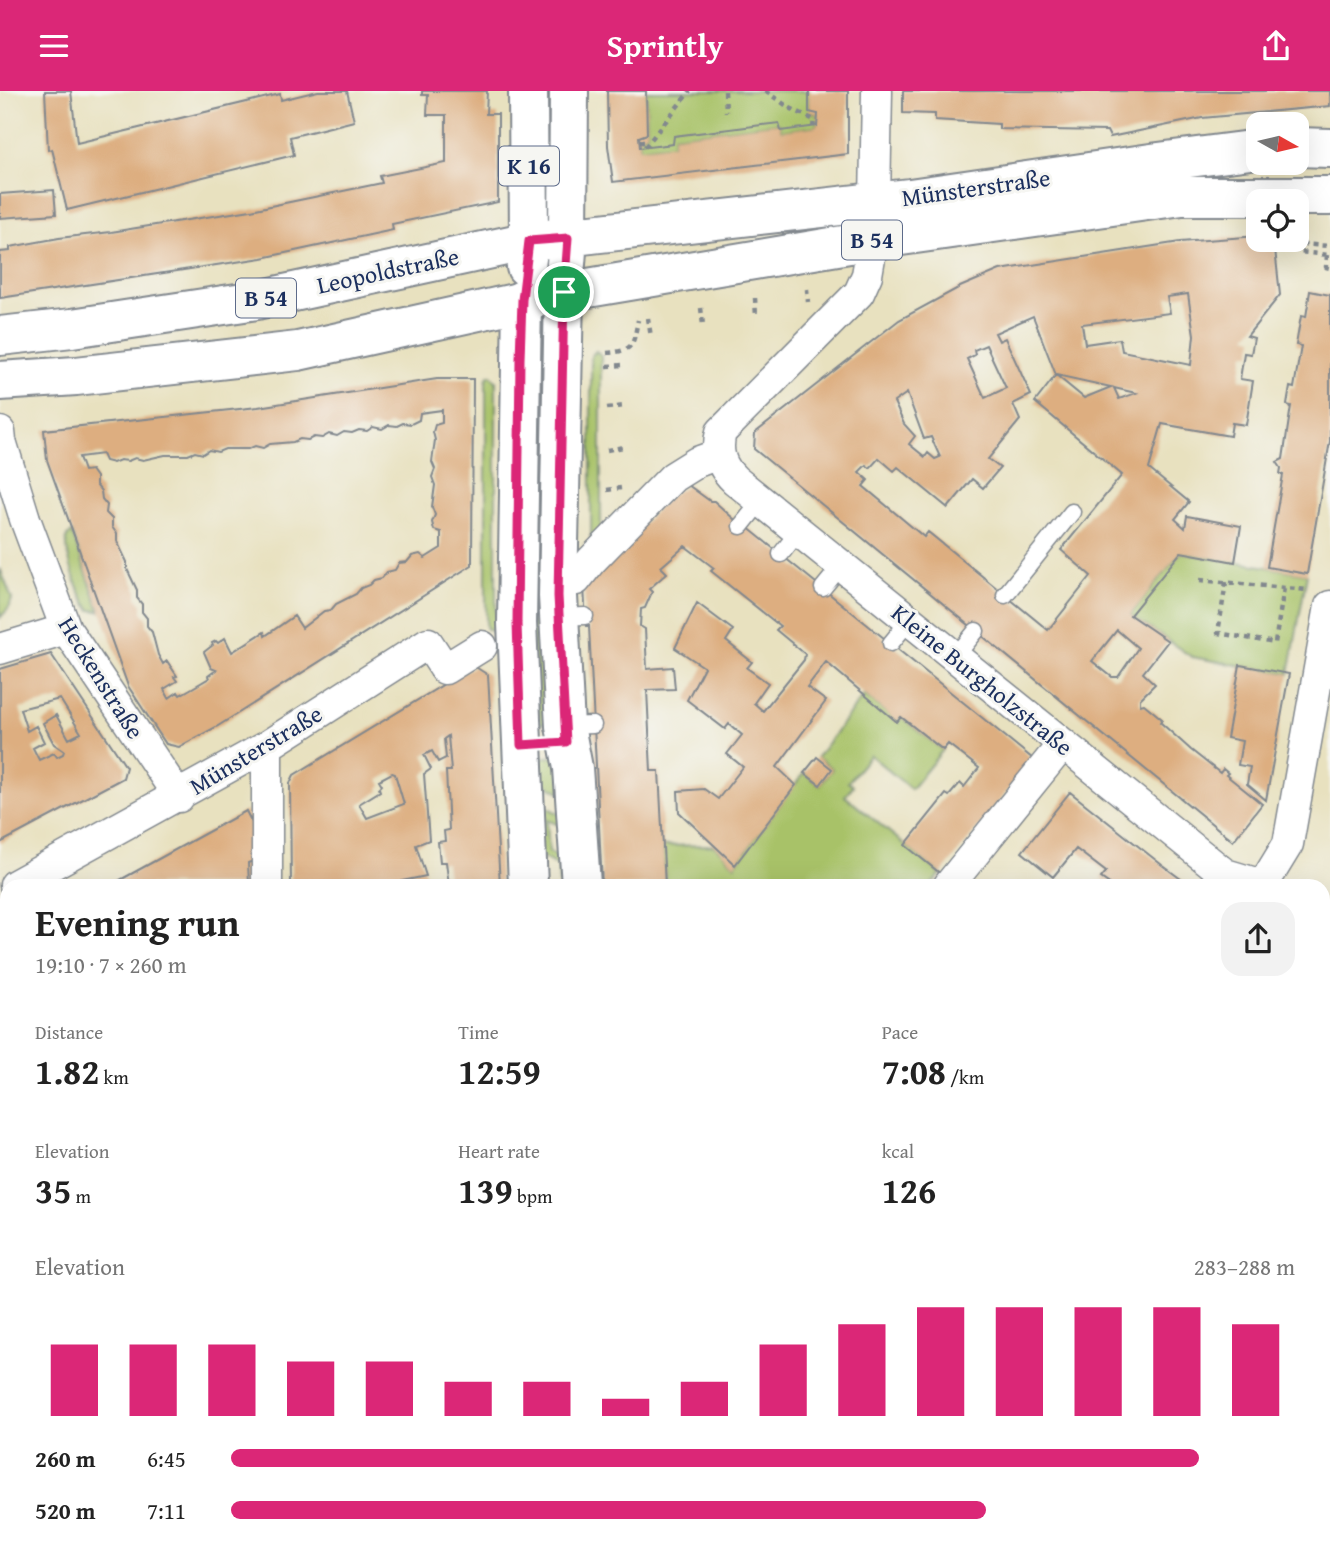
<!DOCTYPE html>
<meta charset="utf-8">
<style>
body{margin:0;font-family:"Gentium Book Plus",serif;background:#f2f2f2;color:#222;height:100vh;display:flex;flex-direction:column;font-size:26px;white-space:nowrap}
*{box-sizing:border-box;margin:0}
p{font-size:23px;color:#767676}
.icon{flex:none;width:38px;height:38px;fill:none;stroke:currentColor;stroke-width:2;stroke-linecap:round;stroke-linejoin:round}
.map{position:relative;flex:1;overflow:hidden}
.side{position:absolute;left:0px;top:788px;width:1330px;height:674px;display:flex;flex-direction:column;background:#fff;border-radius:21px 21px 0 0;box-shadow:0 7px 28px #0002}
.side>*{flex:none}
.needle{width:46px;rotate:98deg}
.tools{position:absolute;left:1246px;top:21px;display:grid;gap:14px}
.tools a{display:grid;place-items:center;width:63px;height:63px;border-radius:14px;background:#fff;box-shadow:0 7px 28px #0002;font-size:35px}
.pin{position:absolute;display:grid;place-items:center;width:60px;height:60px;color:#fff;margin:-30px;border:4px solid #fff;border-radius:50%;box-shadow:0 2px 7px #0007}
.round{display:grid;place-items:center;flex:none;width:74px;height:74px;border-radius:21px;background:#f2f2f2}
.overview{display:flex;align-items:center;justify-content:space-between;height:119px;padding:0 35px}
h1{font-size:38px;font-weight:700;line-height:52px}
.figures{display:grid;grid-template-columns:repeat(3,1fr);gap:10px;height:119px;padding:7px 35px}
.figures div{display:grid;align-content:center}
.figures b{font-size:35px;font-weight:700}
.figures small{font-size:19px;font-weight:400}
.figures p{font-size:19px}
.chart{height:196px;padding:14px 35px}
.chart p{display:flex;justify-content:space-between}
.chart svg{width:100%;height:126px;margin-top:7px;stroke:#db2777;stroke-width:6}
ul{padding:0 35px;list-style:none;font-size:23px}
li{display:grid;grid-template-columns:112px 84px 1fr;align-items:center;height:52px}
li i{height:18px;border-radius:9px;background:#db2777}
header{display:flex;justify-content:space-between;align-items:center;height:91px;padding:0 35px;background:#db2777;color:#fff;font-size:32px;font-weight:700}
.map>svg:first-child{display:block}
.green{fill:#a8c268;stroke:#627863;stroke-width:2}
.building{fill:#ddae80;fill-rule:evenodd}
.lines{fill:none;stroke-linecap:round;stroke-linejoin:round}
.lane-casing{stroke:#82888e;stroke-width:19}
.street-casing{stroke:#82888e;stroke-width:33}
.secondary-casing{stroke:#82888e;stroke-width:42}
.primary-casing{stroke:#82888e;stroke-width:42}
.path{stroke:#82888e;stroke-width:4.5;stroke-dasharray:5 5;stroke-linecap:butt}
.lane{stroke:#fff;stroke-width:16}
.street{stroke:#fff;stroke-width:30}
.secondary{stroke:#fff;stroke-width:38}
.primary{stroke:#fff;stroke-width:38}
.route-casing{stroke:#fff;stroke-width:14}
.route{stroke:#db2777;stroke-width:9}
.labels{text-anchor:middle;stroke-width:6;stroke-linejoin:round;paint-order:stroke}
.shield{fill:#f6f6f2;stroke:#5d6b8a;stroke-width:2}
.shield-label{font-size:23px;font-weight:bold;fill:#1b2f5e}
.street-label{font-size:24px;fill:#1b2f5e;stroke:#f6f6f2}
</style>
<header><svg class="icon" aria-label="menu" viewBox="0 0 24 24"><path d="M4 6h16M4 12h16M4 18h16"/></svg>Sprintly<svg class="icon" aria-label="share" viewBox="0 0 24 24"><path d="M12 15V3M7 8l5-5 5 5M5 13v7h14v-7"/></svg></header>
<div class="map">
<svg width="1330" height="1461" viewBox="0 0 1330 1461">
<rect width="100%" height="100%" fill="#f6f6f2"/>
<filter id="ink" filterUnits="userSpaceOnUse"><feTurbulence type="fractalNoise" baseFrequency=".0143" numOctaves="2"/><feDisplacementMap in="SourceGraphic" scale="14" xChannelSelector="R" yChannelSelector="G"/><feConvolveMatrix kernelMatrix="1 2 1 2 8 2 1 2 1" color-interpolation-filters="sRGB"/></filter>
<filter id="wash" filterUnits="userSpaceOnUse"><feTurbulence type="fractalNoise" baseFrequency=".00686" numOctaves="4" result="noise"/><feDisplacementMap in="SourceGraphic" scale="28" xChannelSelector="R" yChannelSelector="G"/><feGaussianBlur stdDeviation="1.57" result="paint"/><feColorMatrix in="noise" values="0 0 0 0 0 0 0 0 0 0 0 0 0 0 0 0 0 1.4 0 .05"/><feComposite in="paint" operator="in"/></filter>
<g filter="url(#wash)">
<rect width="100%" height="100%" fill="#e8e1bf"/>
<!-- green -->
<path class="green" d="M646 0H809V21L818 23 817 35 781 40 779 32 674 45 673 53 640 57 639 46 647 43Z
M596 260 601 265V455L591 453V265Z
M543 271V446L546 505 531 515 533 273Z
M491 284 496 290V535L492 540 487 538 486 535V290L488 285Z
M72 442 100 520 91 519C78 505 65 464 67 445Z
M1181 461 1307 483 1289 583 1192 566 1130 524Z
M0 477 12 508 9 517 0 527Z
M546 522V632L540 633 531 532Z
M864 604 897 630 901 626 943 659 911 698 870 664 848 691 853 695 845 705 941 783 931 794H665L663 755 714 754 735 774 804 682 820 694 832 678 817 666Z
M546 666H555L565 703 545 693 546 716 566 726 567 737 547 729 549 761 568 770 570 794H559L558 775 538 764 540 668Z"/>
<g id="blocks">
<!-- building -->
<path class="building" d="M45 0H71L77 52 280 3 281 9 318 0H347L354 30 290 46 294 64 67 119 52 58 48 59Z
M422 0H487L486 23H498V111L392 133 393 139 262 167 0 207V161L10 160V156L59 147 111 141 251 119 382 92 380 85 446 72V24H427L428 4H422Z
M607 0H646L647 43 639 46 640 57 673 53 674 45 779 32 781 40 817 35 818 23 809 21V0H848V63L613 91 608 55Z
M903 0H1330V15L1202 27 1110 46 1107 40 999 38V33L935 29V23L903 22Z
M54 99 56 123 0 127V103Z
M1258 145 1259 151 1274 149 1280 204 1247 245 1254 247 1251 263 1244 262 1240 288 1253 290 1246 334 1232 332 1230 345 1162 333 1149 378 1189 411 1175 428 1185 437 1187 425 1241 435 1235 471 1181 461 1130 524 1168 550 1143 582 1155 593 1140 608V614L1144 613 1162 628 1160 631 1191 659 1220 682 1223 678 1228 682 1226 684 1262 713 1233 750 754 358 755 342 899 229 960 196 1000 179 1180 151ZM1188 203 1194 244 1191 274 1122 260 1120 248 1085 253 1082 233 1170 222 1167 206ZM1033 225 1056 284 1111 296 1084 307 1056 284 1035 311 1122 384 1061 459 1091 485 1048 539 928 441 924 446 863 395 868 389 859 381 866 374 870 377 879 367 894 380 898 376 948 417 972 388 983 397 1000 377 988 368 1020 329 1013 313 1031 304 1005 247 999 250 995 242ZM986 254 1006 297 985 307 967 268 975 264 974 259ZM1114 297 1136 302 1119 308ZM907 302 924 348 931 346 940 366 935 368 928 362 925 366 909 353 915 345 904 333 894 311ZM1117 539 1138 557 1118 586H1112L1092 570Z
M1310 200 1330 204V350L1307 483 1267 476 1283 384 1280 383 1281 377 1277 371 1283 368 1291 315 1287 314 1290 296 1294 297 1301 255 1296 254 1301 225 1306 226Z
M437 288H473L472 474 218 635 179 656 166 653 128 595 47 369 44 339 258 316ZM442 319V332L435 334 433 341 435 349 432 371 435 378 432 386 435 394 432 416 435 424 432 431 434 439 441 441V457L425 467 420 463 412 465 407 471 399 472 395 479 387 481 382 487 374 489 369 494 361 497 356 503 336 513 331 519 324 520 302 537 294 525 265 545 264 541 232 561 225 547 218 552 216 550 212 552 213 554 204 561 211 577 216 579 208 585 209 587 194 596 180 604 178 601 169 607 164 598 177 590 174 586 177 585 167 570 163 573 158 564 152 541 147 535V527L142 521V513L137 507V499L127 478V471L117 450V443L112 436V428L106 422 107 414 102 408 101 400 96 394V386L91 379 84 380 79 366 102 363 105 370 113 372 120 369 128 370 135 367 143 369 165 364H188L195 361 203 363 209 359 218 361 225 358H248L255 355 263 357 270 353 293 351 300 348 308 349 314 346 322 347 329 343 337 345 344 341 352 342 359 339 367 340 373 336 382 338 389 334 397 335 403 332 411 333 419 329 420 322Z
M688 394 710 410H714L745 438 747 436 1033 668 941 783 905 754 946 703 949 705 960 692 964 696 979 677 948 653 943 659 901 626 897 631 826 571 807 596 826 610 777 676 796 694 735 774 679 721 678 700 704 698 718 708 743 676 727 663 742 644 729 633 725 638 687 609 704 576 675 557 697 512 733 539 726 550 752 571 747 577 768 592 754 612 763 620 804 569 805 563 776 539 780 535 711 480 714 477 685 455 661 476 667 482 649 498 652 501 645 517 641 518 640 535 645 538 647 578 673 576 675 598 647 599 651 680H659L665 794H602L589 535H586L584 494 671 404Z
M51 563 126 676 123 687 0 752V578ZM60 608 81 642 69 648 56 624 43 632 54 653 64 660 63 663 57 666 54 662 39 669 33 657 44 651 36 635 27 640 20 618Z
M1240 574 1289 583 1266 709 1247 693 1250 676 1238 674 1242 650 1227 647Z
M474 575 488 584 500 794H449L446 771H440L438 751 445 750 444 740 449 739 446 680H451L448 645 444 648 446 667 438 671 432 660 424 664 431 678 424 683 429 749 416 754 426 785 383 794H291L290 692 294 684ZM392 682 395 683 404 713 367 727 359 713 380 700 379 697 382 694 379 689Z
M817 666 832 678 820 694 804 682Z
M1070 701 1162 774 1189 794H1111L1101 787 1106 781 1076 758 1053 786 1022 761Z
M246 720 254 736 253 770 248 772 249 794H111Z
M7 846V914L2 903 0 904V850Z
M7 933V1006H0V936Z
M1330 945V1108H1328L1323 1031V948Z
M0 1127H7V1198L0 1197Z
M0 1275H7V1402H0Z
M59 1454H138V1461H59Z
M159 1454H183L235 1459V1461H159Z
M349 1454H433V1461H400L349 1456Z"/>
</g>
</g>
<g filter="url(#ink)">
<use href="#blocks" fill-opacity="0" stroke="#82888e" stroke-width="2"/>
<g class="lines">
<!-- lane casing -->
<g class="lane-casing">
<path id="lane" d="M741 435 761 410
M781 463 799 440
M823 497 841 475
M1005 504 1072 421
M559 526 585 525
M891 552 909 530
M955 566 976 540
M565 635 593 634
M461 1454V1461"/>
</g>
<!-- street casing -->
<g class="street-casing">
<path id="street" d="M875 111 877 0
M873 149 867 184 859 202 721 341C716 360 720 375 735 389L1225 783 1262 794
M0 341 1 350 25 428 66 538 179 706
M576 489 591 470 673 386 697 371 719 363
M0 558 66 538
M267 655V794
M15 794 267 655 428 552 445 578 482 555
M949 794 1062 654
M1263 794 1288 753 1330 515
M0 1219H7
M1323 1386 1330 1377
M1320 1454V1461"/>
</g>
<!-- secondary casing -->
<g class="secondary-casing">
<path id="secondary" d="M564 201 558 505 565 635 573 677 581 794
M522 209 517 532 528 794
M565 1454V1461
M622 1454 623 1461"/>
</g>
<!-- primary casing -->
<g class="primary-casing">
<path id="primary" d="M1297 56 1330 57
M566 173 568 147 569 0
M526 176 529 150 528 0
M0 245 72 237 257 209 529 150 910 107 1151 72 1258 58
M0 290 76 285 298 260 564 201 873 149 1182 105H1330"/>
</g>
<!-- path -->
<path class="path" d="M725 0 726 21
M765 0 790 17 814 29 813 36
M639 51H647
M645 56 690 0
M1293 157 1298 161 1330 164
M1293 157 1298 153 1330 155
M1327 164 1326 176 1330 177
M807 198 808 211
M755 207 756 226
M701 217 703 234
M648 227 651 246
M607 262C634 260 633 254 638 229
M607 275 624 274
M607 317 625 315
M607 359 624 356
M607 399 621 397
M1200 489 1307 499
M1226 491 1218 542 1275 552 1284 497
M1323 819 1330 822
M968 1454V1461
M694 1461 698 1455
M1262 1461 1268 1454"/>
<!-- lane -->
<use href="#lane" class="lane"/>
<!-- street -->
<use href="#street" class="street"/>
<!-- secondary -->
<use href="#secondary" class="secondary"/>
<!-- primary -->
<use href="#primary" class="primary"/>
</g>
</g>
<g class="lines" filter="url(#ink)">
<!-- route casing -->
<g class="route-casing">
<path id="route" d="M568 147 564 201 558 505 566 651 521 654 517 532 520 268 522 209 529 150Z"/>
</g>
<!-- route -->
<use href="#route" class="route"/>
</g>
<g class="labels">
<!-- shield labels -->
<g class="shield">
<rect x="499" y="55.5" width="60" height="39" rx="5"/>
<rect x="842" y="129.5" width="60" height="39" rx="5"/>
<rect x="236" y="187.5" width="60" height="39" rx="5"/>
</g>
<g class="shield-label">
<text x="529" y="83">K 16</text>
<text x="872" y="157">B 54</text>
<text x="266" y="215">B 54</text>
</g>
<!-- street labels -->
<g class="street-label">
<text transform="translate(976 97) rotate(-8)" y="8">Münsterstraße</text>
<text transform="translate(388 180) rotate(-12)" y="8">Leopoldstraße</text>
<text transform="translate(101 587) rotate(58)" y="8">Heckenstraße</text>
<text transform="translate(982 589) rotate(39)" y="8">Kleine Burgholzstraße</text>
<text transform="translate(256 659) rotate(-31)" y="8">Münsterstraße</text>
</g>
</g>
</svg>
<div class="tools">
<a><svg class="needle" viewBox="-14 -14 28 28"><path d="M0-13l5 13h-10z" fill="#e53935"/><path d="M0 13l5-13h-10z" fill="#767676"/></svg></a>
<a><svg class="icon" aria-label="locate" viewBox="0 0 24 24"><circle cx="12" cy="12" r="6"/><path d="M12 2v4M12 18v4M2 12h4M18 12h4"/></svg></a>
</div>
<div class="pin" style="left:564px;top:201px;background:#1e9e55"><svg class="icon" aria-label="arrive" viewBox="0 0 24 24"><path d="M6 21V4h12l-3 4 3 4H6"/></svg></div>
<section class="side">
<div class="overview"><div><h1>Evening run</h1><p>19:10 · 7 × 260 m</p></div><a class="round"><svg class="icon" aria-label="share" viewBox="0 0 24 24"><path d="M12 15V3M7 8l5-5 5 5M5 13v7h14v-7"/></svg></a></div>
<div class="figures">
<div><p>Distance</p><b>1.82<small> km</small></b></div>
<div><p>Time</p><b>12:59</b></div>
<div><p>Pace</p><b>7:08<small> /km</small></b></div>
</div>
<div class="figures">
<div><p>Elevation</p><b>35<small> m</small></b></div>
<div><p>Heart rate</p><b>139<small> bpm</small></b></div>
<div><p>kcal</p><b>126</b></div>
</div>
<div class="chart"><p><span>Elevation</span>283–288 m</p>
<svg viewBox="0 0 160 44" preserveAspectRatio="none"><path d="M5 44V19M15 44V19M25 44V19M35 44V25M45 44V25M55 44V32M65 44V32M75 44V38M85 44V32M95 44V19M105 44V12M115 44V6M125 44V6M135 44V6M145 44V6M155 44V12"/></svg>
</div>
<ul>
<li><b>260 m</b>6:45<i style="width:91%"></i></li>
<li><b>520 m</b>7:11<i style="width:71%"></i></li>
</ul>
</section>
</div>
